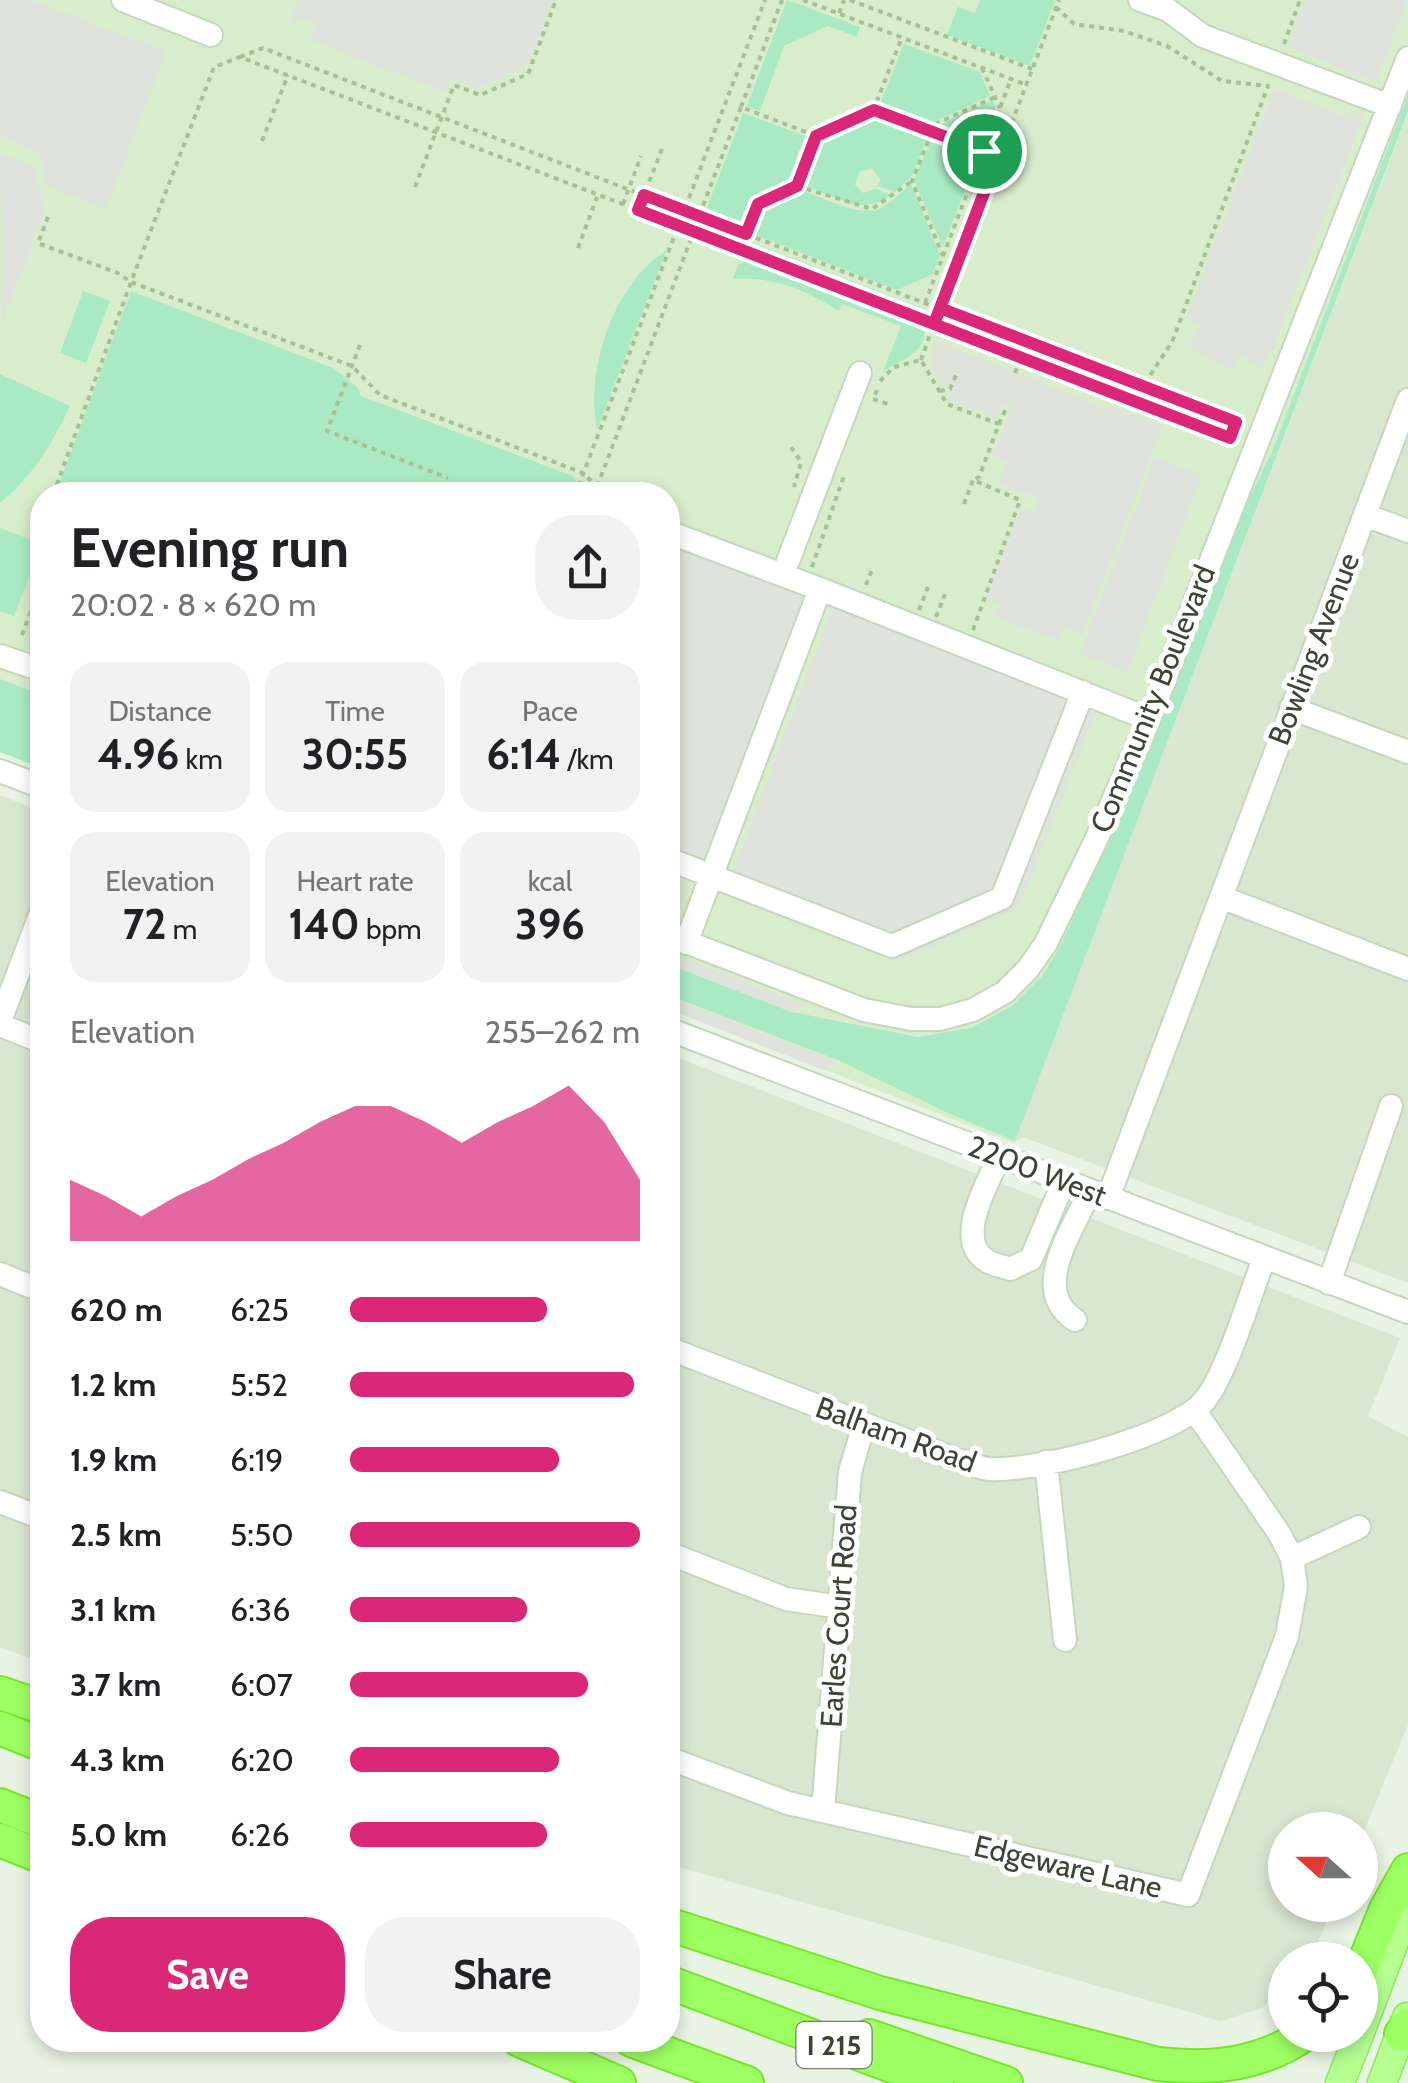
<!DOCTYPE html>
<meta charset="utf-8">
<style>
body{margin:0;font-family:Cabin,sans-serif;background:#f2f2f2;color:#202124;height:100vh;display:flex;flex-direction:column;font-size:38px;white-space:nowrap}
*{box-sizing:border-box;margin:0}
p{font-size:32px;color:#757577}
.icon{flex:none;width:55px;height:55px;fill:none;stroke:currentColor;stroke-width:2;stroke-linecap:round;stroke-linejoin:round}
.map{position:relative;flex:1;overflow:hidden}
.details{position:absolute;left:30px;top:482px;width:650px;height:1570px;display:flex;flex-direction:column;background:#fff;border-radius:40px;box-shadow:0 5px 15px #0003}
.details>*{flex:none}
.needle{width:65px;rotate:291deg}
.controls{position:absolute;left:1268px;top:1812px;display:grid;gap:20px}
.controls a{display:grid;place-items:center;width:110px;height:110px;border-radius:50%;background:#fff;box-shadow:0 5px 15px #0003;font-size:50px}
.pin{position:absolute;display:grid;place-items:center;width:85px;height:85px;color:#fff;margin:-42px;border:5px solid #fff;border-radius:50%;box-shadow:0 2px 10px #0007}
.round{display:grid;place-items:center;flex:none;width:105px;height:105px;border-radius:40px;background:#f2f2f2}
.head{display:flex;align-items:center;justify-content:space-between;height:170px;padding:0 40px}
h1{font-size:55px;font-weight:700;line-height:75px}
.stats{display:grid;grid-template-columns:repeat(3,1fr);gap:15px;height:170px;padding:10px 40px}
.stats div{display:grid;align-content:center;border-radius:25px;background:#f2f2f2;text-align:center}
.stats b{font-size:42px;font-weight:700}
.stats small{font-size:28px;font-weight:400}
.stats p{font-size:28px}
.chart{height:280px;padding:20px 40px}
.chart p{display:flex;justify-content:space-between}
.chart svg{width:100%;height:180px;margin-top:10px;fill:#db2777;opacity:.7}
.cta{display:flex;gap:20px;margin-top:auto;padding:20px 40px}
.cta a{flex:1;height:115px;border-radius:40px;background:#db2777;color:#fff;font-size:40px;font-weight:700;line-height:115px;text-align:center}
.cta a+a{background:#f2f2f2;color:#202124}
ul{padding:0 40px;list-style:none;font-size:32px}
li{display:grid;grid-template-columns:160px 120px 1fr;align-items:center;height:75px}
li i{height:25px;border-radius:12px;background:#db2777}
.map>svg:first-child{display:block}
.residential{fill:#d9e7d1}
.education{fill:#d7edcc}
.green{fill:#a9eac4}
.parking{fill:#dfe3dc}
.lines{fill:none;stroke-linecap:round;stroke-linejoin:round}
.minor-casing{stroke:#c6d7bd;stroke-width:26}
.major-casing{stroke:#8aeb5a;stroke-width:31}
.highway-casing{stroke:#76e62a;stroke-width:36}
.path{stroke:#a7c196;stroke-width:4;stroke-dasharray:5 5;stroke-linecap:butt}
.minor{stroke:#fff;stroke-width:22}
.major{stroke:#b4ff90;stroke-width:28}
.highway{stroke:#9cff62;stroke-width:32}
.route-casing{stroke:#fff;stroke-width:20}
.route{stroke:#db2777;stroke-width:12}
.labels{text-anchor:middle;stroke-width:10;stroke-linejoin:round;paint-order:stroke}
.shield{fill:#fff;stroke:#767d70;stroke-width:2.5}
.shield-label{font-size:28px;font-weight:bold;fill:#3b4533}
.street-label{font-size:30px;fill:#3b4533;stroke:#fff}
</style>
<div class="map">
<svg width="1408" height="2083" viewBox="0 0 1408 2083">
<rect width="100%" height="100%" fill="#e9f3e3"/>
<!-- residential -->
<path class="residential" d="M1408 113V1283L1023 1137 1014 1143Z
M0 795 42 812V1663L0 1647Z
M668 1054 1400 1338 1368 1416 1408 1437V1725L1360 1841V1830H1285V1905H1333L1311 1959 1285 1960V1985L1262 2008 1221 2021 668 1864Z"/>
<!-- education -->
<path class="education" d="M0 0H1408V113L1014 1143 668 1009V495H42V768L0 752Z"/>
<!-- green -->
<path class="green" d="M787 0 860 27 857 37 828 26 784 46 760 111 747 106Z
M980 0H1055L1030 66 947 35 958 7 975 13Z
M904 44 980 72 990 96 924 126 878 109Z
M1408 95V111L1015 1141 950 1114 840 1061 668 995V964L792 1012 918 1037 971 1028 1012 1006 1043 975 1061 945 1158 728 1232 533 1272 452Z
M993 100 996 109 981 148 935 130 937 126Z
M743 113 811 138 793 184 755 203 748 221 733 228 704 216Z
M876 114 929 134 912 176 895 192 878 186 880 179 872 169 860 171 855 185 863 193 876 189 891 195C863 218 831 195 801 184L817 141Z
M933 136 979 154 943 247 914 180Z
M911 184 940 255 933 274 897 290 751 233 761 207 799 189C820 196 856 217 878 209 890 205 901 192 911 184Z
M748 241 927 310 924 318 745 248Z
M666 251 597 430C585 370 613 284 666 251Z
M749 259 920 325 925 333C922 355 900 360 883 372L901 326 842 304 838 311C807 290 772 276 733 279L738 265Z
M83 291 110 301 86 363 60 353Z
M131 291 333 368 357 387 361 396 573 476 576 482 571 495H55Z
M0 374 70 406C52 444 32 477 0 503Z
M0 528 42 544 14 616 0 611Z
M0 679 42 695V768L0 752Z"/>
<!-- parking -->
<path class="parking" d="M0 0H31L166 52 106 209 46 186 41 152 0 136Z
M298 0H553L528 66 478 88 452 77 445 92 310 40 315 27 311 19H302L289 25Z
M1305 0H1407L1376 82 1287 47Z
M1274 89 1347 117 1350 110 1364 115 1273 348 1259 369 1241 355 1231 371 1189 346 1200 325 1186 319Z
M0 153 36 167 44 214 2 322Z
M934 340 1104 408 1111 406 1163 426 1082 635 1063 628 1058 640 994 617 999 604 985 600 1021 507 1034 512 1039 498 999 483 1007 462 992 456 1012 405 1003 403 997 418 949 400 953 388 937 379 932 368Z
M1155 457 1202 475 1127 672 1080 654Z
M668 544 806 597 702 866 697 864 690 882 668 874Z
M833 607 1077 700 1096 712 1021 904 1012 911 905 958 895 960 724 895Z
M668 952 805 1005 792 1012 668 964Z
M668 997 840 1063 826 1071 668 1009Z"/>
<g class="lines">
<!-- minor casing -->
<g class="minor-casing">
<path id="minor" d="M123 0 211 35
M1140 0 1168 10 1203 36 1390 106
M1365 515 1408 531
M668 532 820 589 1149 719
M788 561 860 373
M0 656 42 670
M1291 708 1408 752
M0 771 42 787
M668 859 892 946 1002 898 1083 692
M1221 897 1408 969
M668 935 864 1010 911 1019H940L973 1010 1005 992 1028 969 1046 943 1095 842 1149 719 1408 58
M686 943 820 589
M0 1021 42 910
M0 1025 42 1042
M668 1029 1408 1312
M999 1157C988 1183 953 1240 987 1261 993 1265 1003 1266 1010 1269L1031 1259 1064 1181
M1108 1198 1408 400
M0 1274 42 1291
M1329 1283 1391 1106
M1075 1320C1029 1290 1073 1230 1090 1191
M668 1348 960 1461C969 1463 979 1468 989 1469 1036 1472 1175 1437 1205 1400 1227 1373 1250 1294 1264 1259
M1046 1462 1065 1640
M0 1502 42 1518
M668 1553 786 1599 840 1607
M1292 1558 1359 1527
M668 1758 788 1803 1188 1895 1287 1636 1296 1586 1292 1558 1279 1533 1195 1411
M823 1811 850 1472 864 1424"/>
</g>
<!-- major casing -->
<g class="major-casing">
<path id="major" d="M1360 2032 1408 1905
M1340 2083 1359 2035
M1382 2083 1407 2017"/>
</g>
<!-- highway casing -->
<g class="highway-casing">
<path id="highway" d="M0 1693 42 1707
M0 1728 42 1745
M0 1805 42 1822
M0 1840 42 1857
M668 1924 880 1993 1158 2064C1210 2070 1260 2065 1304 2035
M1360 1973 1386 1909 1408 1870
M668 1982 937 2083
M1401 2034 1408 2025
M869 2036 1006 2083
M519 2040 619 2083
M631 2040 747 2083"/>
</g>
<!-- path -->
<path class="path" d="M803 0 1027 85
M850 0 1032 69
M1056 7 1074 24 1124 31 1167 46 1222 81 1268 86 1172 342 1143 386
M839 13 844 0
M1284 44 1300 0
M240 57 263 48 684 211 765 0
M982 68 1000 108
M741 107 782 0
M873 111 902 37
M926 128 995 97
M932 132 912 181 943 256
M816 136 873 111 998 156
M262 141 288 75
M662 149 638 210 934 323 940 309 746 234
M797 186 872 209 912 181
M415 187 454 85 480 95 528 74 556 0
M623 204 641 156
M48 217 38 243 118 273 131 282 53 495
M578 248 597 197
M925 303 1011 79
M360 345 327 431 448 478
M921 360 934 323 1230 438 1236 422 940 309 1059 0
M1015 373 1021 359
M880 381 894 367 921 360 947 404 999 424 979 477 973 480
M877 390 873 399 888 404
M940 391 950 389 956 375
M999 424 1007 406
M791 447 801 462 794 487
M575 495 684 211 746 234 758 204 797 186 816 136 741 107 699 216 694 231 594 495
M617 495 597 487 583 473 380 395 352 366 131 282 214 67 240 57 638 210
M964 504 973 480 1020 500 973 630
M812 567 845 473
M866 585 873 567
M919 610 928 587
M936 617 945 594
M22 635 42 582"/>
<!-- minor -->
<use href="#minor" class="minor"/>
<!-- major -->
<use href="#major" class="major"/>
<!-- highway -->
<use href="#highway" class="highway"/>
</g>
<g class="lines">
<!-- route casing -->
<g class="route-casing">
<path id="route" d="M984 151 874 110 816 136 797 186 758 204 746 234 644 195 638 210 934 324 940 308 1236 422 1230 438 934 324 998 156 984 151"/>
</g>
<!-- route -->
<use href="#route" class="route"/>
</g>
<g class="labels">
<!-- shield labels -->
<rect class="shield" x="796.5" y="2022" width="75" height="46" rx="8"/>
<g class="shield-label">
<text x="834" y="2055">I 215</text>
</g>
<!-- street labels -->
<g class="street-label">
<text transform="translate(1314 649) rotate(-69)" y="10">Bowling Avenue</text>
<text transform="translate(1153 699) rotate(-68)" y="10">Community Boulevard</text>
<text transform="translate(1037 1171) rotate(21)" y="10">2200 West</text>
<text transform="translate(896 1435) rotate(20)" y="10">Balham Road</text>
<text transform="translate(839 1616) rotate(-86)" y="10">Earles Court Road</text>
<text transform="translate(1068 1867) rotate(13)" y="10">Edgeware Lane</text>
</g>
</g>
</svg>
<div class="controls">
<a><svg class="needle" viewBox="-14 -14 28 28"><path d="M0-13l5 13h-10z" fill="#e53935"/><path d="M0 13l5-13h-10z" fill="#757577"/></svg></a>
<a><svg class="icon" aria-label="locate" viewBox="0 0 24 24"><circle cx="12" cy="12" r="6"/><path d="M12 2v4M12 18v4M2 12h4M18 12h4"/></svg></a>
</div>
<div class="pin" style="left:984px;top:151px;background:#1e9e55"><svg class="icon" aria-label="arrive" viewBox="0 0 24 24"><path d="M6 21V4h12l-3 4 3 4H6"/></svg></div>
<section class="details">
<div class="head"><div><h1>Evening run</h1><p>20:02 · 8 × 620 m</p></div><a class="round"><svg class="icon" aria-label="share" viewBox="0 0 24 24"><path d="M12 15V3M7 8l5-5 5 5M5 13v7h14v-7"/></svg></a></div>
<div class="stats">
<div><p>Distance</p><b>4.96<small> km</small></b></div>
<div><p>Time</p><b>30:55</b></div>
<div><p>Pace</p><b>6:14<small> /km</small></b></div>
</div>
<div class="stats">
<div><p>Elevation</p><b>72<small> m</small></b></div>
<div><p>Heart rate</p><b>140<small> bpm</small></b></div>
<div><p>kcal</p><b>396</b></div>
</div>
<div class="chart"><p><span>Elevation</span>255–262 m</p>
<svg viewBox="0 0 160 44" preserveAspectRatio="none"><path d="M0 44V29L10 33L20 38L30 33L40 29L50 24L60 20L70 15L80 11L90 11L100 15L110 20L120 15L130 11L140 6L150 15L160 29V44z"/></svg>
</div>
<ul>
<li><b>620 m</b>6:25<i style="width:68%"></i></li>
<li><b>1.2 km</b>5:52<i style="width:98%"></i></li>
<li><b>1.9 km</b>6:19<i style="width:72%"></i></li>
<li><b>2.5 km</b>5:50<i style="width:100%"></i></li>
<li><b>3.1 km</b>6:36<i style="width:61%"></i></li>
<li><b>3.7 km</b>6:07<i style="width:82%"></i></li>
<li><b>4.3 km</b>6:20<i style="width:72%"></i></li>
<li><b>5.0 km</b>6:26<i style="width:68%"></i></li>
</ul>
<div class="cta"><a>Save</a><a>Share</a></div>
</section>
</div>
